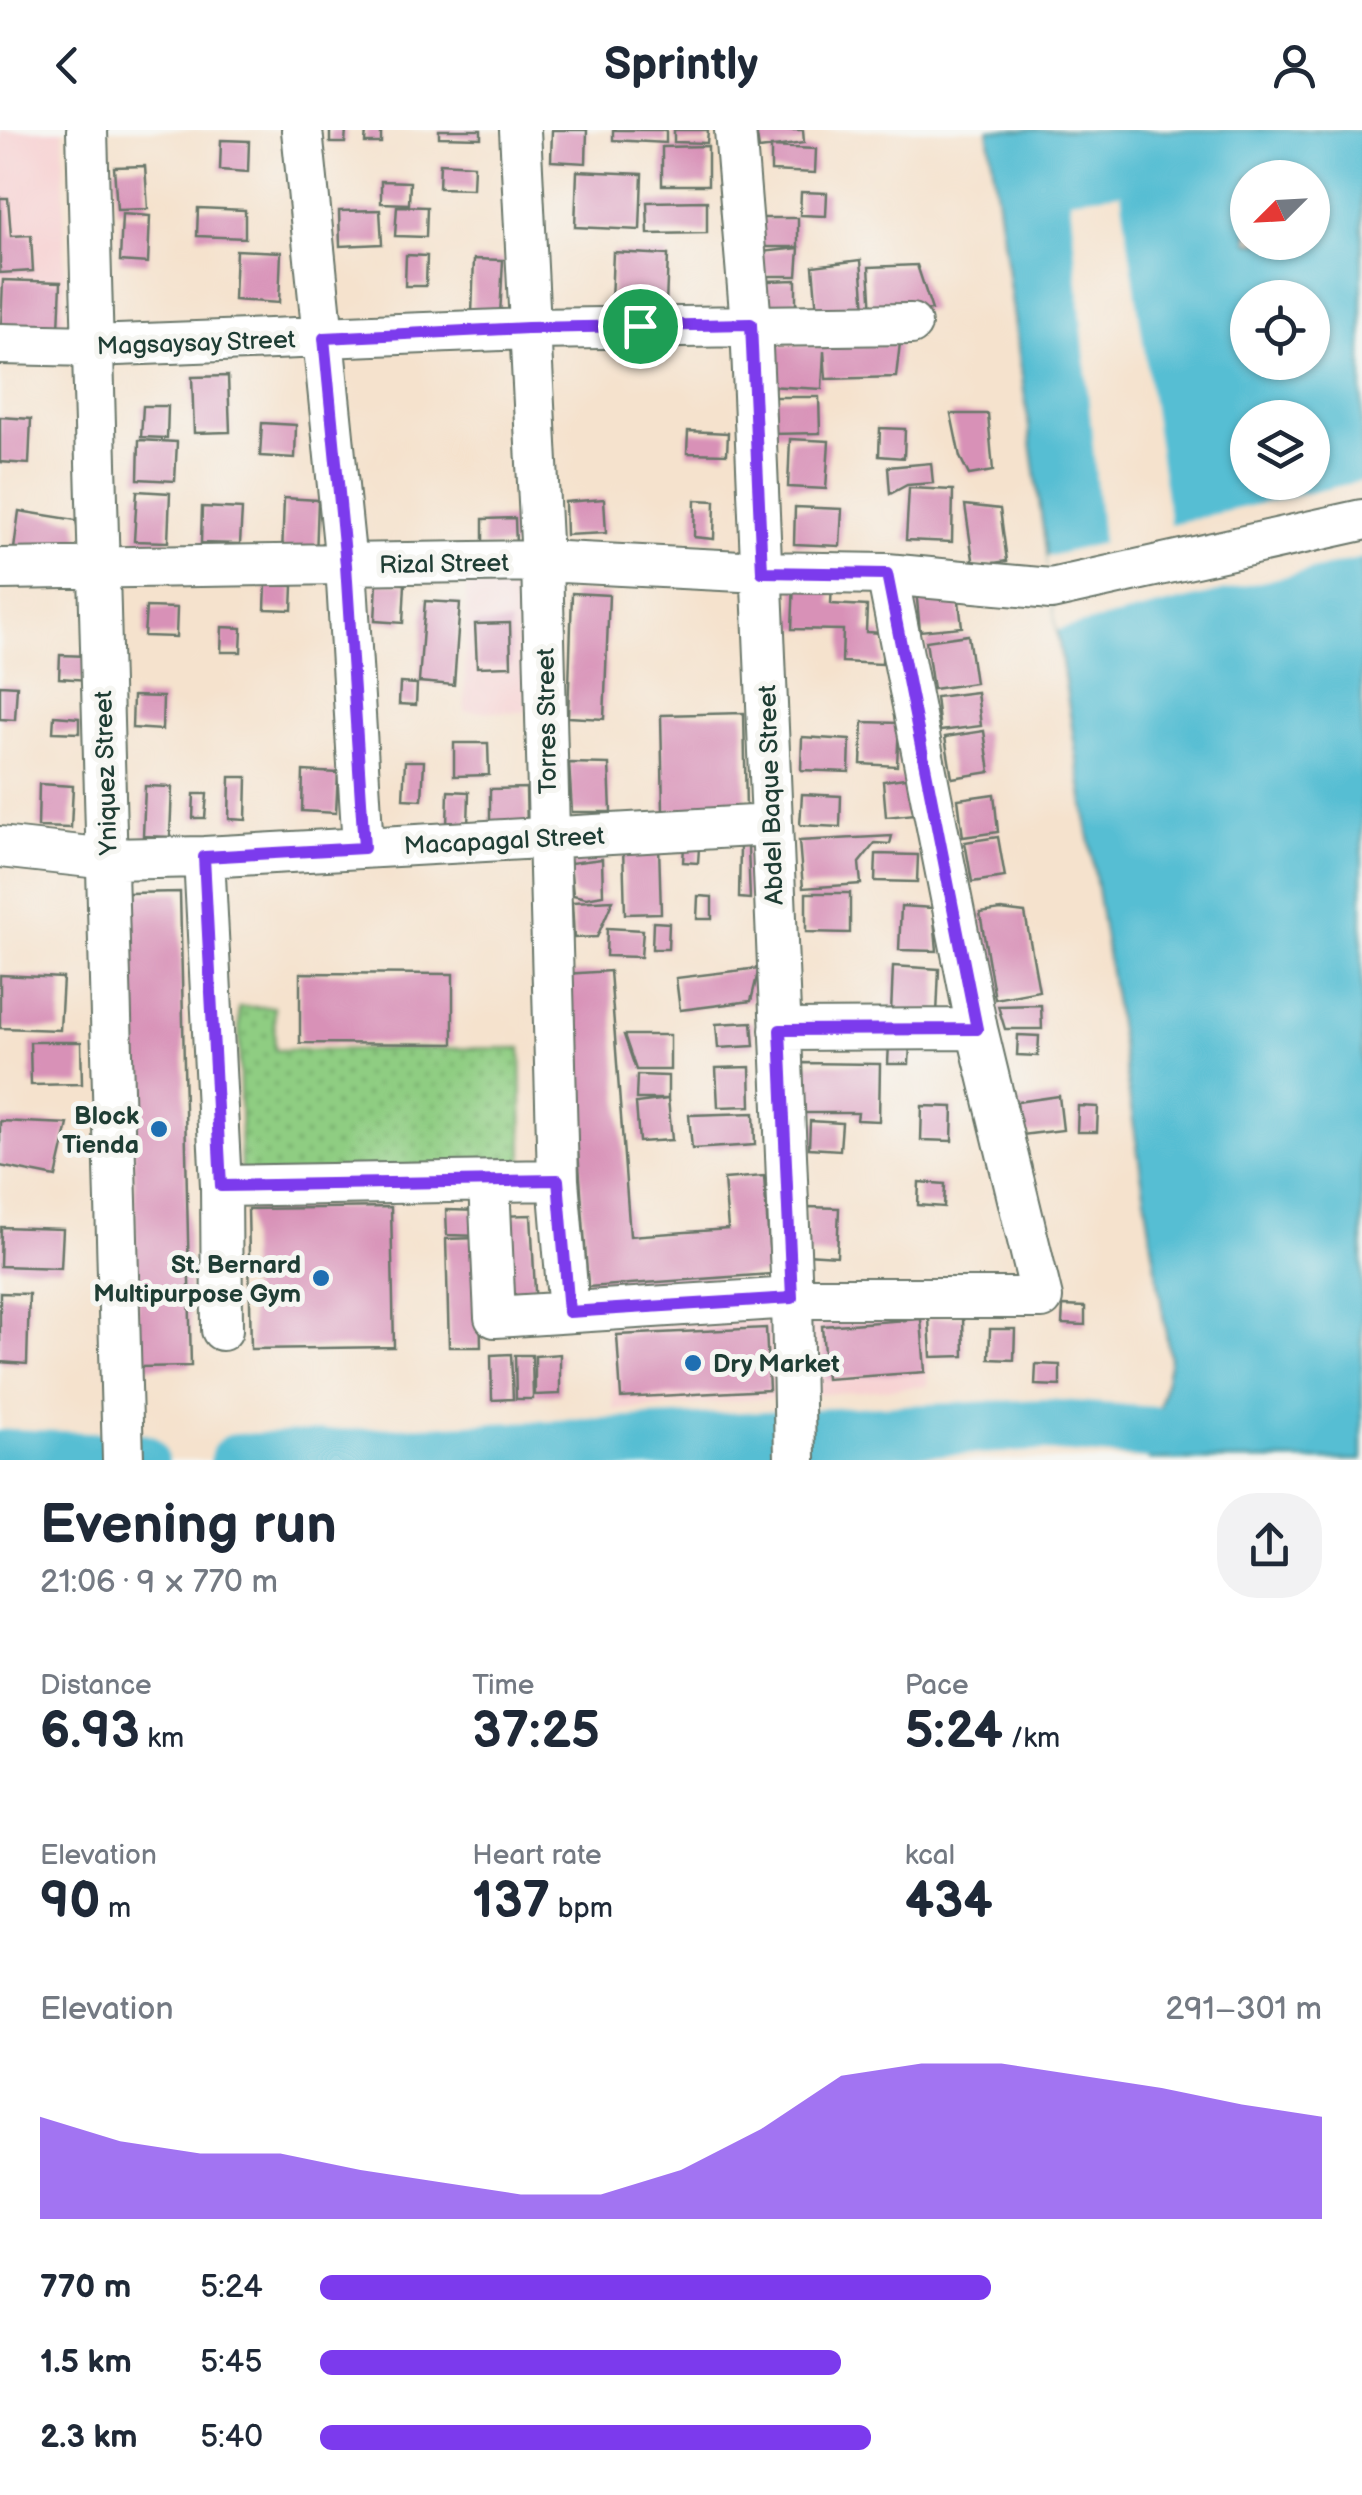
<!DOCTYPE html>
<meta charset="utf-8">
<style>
body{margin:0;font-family:"Balsamiq Sans",sans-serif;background:#f2f2f3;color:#1f2937;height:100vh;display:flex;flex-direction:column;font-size:38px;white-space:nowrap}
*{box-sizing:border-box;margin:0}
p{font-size:32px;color:#747a83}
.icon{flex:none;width:55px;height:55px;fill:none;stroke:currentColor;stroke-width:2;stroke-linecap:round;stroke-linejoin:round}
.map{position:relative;height:1330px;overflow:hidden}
.sheet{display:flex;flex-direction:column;background:#fff;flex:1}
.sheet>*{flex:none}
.needle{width:65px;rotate:246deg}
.buttons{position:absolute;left:1230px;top:30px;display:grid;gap:20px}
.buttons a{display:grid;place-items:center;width:100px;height:100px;border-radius:50%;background:#fff;box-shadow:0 2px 8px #0004;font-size:50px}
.pin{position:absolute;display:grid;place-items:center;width:85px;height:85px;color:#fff;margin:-42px;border:5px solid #fff;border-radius:50%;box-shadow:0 2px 10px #0007}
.round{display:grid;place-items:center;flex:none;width:105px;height:105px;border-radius:40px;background:#f2f2f3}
.headline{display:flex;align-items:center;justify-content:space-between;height:170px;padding:0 40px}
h1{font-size:55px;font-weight:700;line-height:75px}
.figures{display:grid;grid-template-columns:repeat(3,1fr);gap:15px;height:170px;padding:10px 40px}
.figures div{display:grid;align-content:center}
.figures b{font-size:50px;font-weight:700}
.figures small{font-size:28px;font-weight:400}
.figures p{font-size:28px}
.chart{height:280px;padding:20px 40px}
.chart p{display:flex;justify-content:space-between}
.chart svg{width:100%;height:180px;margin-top:10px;fill:#7c3aed;opacity:.7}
ul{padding:0 40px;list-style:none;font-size:32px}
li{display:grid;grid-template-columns:160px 120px 1fr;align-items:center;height:75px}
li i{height:25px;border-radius:12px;background:#7c3aed}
header{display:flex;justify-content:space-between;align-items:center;height:130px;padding:0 40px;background:#fff;font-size:45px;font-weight:700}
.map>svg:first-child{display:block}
.built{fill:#f7cfd0}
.park{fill:url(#park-dots);stroke:#57855b;stroke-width:2.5}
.water{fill:#56bed3;stroke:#3a7e84;stroke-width:2.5;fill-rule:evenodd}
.pier{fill:#f5e2cd}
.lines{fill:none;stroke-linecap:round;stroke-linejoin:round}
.river{stroke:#56bed3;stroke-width:52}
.building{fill:#d891b7}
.minor-casing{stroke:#6a776a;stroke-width:44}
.minor{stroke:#fff;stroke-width:40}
.route-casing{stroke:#fff;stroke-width:20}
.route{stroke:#7c3aed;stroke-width:12}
.poi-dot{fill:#1f6fb2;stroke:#f6f6f2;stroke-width:4}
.labels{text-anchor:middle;stroke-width:10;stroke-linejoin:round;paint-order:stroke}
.street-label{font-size:25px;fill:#1f3d34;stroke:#f6f6f2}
.poi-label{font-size:25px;font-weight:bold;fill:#1f3d34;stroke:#f6f6f2;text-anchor:end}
</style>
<header><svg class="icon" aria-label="back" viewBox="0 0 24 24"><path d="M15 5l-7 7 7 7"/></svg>Sprintly<svg class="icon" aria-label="person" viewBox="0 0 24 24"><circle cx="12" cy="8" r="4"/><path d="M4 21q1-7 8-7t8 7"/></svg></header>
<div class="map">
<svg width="1362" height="1330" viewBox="0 0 1362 1330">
<defs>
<pattern id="park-dots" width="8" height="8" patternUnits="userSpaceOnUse" patternTransform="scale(2.5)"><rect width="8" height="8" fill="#8fcd82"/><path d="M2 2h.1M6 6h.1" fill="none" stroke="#74a86b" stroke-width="1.8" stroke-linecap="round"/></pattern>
</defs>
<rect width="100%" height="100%" fill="#f6f6f2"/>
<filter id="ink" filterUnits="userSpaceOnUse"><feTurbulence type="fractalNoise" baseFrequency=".01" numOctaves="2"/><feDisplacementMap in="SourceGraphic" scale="20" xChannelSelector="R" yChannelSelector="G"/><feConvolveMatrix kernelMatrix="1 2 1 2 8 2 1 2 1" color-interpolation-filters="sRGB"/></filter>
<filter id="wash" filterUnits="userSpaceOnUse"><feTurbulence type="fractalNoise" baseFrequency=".0048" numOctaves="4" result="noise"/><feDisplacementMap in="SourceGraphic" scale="40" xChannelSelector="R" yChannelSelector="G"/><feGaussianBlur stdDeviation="2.25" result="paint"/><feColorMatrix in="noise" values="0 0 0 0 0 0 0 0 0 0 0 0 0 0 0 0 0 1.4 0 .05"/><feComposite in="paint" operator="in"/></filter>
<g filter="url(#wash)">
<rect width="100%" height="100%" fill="#f5e2cd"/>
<!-- built -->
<path class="built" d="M0 0H63L65 204 0 202Z
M466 449 527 450 526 582 465 581Z
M923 1176 928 1256 614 1280 608 1197Z"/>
<!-- park -->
<path class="park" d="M239 877H274L275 920 521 918 523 1043 241 1045Z"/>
<!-- water -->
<path class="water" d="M988 0H1362V1330H1149L1170 1229 1057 500ZM1248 48H1312V112H1248ZM1248 168H1312V232H1248ZM1248 288H1312V352H1248Z"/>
<!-- pier -->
<path class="pier" d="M1121 63 1170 394 1362 351V428L1057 500 1046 427 1102 413 1070 69Z"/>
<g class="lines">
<!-- river -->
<path class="river" d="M0 1329 8 1325 142 1330
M236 1330 1044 1295 1154 1303"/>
</g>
<g id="blocks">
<!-- building -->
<path class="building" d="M330 0H346L345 13H330Z
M366 0H381V13H365Z
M439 0H481V8L439 7Z
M552 0H587L586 33 551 31Z
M613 0H666V13L613 10Z
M674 0H708L707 13 674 12Z
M756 0H803L804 13 759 19Z
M221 10 249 11 248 42 220 40Z
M708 16V55H662V17Z
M771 17 816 19 815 43 771 41Z
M440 33 474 35 473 59 439 58Z
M145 36 148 79 117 80 114 37Z
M577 41 642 44 640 100 575 97Z
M381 51 410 52 409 74 381 73Z
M801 62 827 63 826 86 800 85Z
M0 68H8L11 106 31 105 33 141 0 143Z
M707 71V103L648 104 647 72Z
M397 76 427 77 426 107 395 106Z
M198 78 245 80V108L197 106Z
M380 80 382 114 340 116 339 81Z
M122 84 150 86 148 133 120 131Z
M759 88H798V117H760Z
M799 118 797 146H764L761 122Z
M236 120 281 122 279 173 234 170Z
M613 122 668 125 666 174 611 172Z
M406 125 427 126 426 156H405Z
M474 129 503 130 500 185 472 184Z
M861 130 865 180 817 182 813 136Z
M917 135 932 180 872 184 869 137Z
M3 150 61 152 59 200 1 197Z
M796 150V184H767L766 151Z
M770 213 824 216 900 213 896 247 826 249 824 221 822 259 768 256Z
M228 246 230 302 194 303 192 247Z
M770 267H819L820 303 771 304Z
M143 276H168L167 308 141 307Z
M951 284H988L993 341 969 345 960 327Z
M0 287 31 289 29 334 0 332Z
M262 293 296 295 295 328 260 326Z
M880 298 905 299 904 328 879 326Z
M688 301 728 303 727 324 687 323Z
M790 309 829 311 826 359 788 357Z
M139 310 177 312 175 351 138 349Z
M931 333 933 353 907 355 890 364 888 337Z
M909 358 953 360 952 412 906 410Z
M137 361 170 363 168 412 134 411Z
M284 368 318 370 316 428 282 427Z
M604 369 606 403 566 405 565 372Z
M695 370 715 371 714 409 694 407Z
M965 375 1000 379 1007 431 974 436Z
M202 377 242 379 240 414 201 413Z
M795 377 842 379 840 416 794 414Z
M19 381 76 390 84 430 14 419Z
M515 388 516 416H483V389Z
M794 451 832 453 831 474 867 476 866 502 883 503 882 534 842 532 843 500 792 499Z
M377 453 405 454 403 493 375 491Z
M266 454 293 456 292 480 265 479Z
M957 454 962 497 920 501 916 459Z
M572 463 609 465 604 589 568 587Z
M425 471 460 473 454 555 419 552Z
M146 477 177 478 176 507 144 506Z
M510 493 511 536 477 537 475 494Z
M222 497 242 498 241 522H221Z
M968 505 975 553 933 559 926 511Z
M60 525 88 526V550L59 548Z
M400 553 417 554 416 575 399 574Z
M0 555 17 556 15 590 0 589Z
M977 562 981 596 940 601 936 567Z
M133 566 163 567 162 600 132 598Z
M744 583 746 679 663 681 661 585Z
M54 586 79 588V603L53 602Z
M863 592 899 593 897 636 861 634Z
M984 601 990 642 952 648 945 607Z
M802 607 850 610 849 642 801 640Z
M454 613H488L489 645 454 646Z
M405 631H424L422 670 403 669Z
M569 633 609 634 611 682H572Z
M303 641 338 643 336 683 302 681Z
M230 647H247L246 690 229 689Z
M912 647 916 684 886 687 883 651Z
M39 654 73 656 71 698 38 697Z
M145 656 172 657 170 707 143 706Z
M526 658 527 698 490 699V659Z
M448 661 469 662 468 698 447 696Z
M194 664H207L205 688H193Z
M802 664 841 666 840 697 800 695Z
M994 664 998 702 963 707 958 669Z
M892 706 890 714 875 713 859 733 861 754 803 758 799 711Z
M998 707 1005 747 972 752 965 712Z
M659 716 661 783 625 784 623 717Z
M684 717 699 718 698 733 683 732Z
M740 717H748L750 769 739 768Z
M876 724 918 725 917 752 875 751Z
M602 729 603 765 586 768 573 765 570 733Z
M180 762 191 1236 138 1237 128 763Z
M806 763H850V803L806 802Z
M698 766 712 767V789H697Z
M613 770 597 807 574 808 572 772Z
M901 776 933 778 937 821 899 820Z
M1001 780 1025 783 1039 861 995 869 980 783Z
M653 792 669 793 668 819H652Z
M607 798 643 800 641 827 606 826Z
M893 836 939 839 937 885 891 883Z
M759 838 751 871 680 880 676 848Z
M610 841 630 1106 728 1099 724 1049 764 1046 771 1144 588 1157 565 844Z
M300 843 453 844V914L300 913Z
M0 845 63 848 60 900 0 898Z
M1041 875 1042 899H1005L998 876Z
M752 892 754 916 718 918 716 894Z
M624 905H670V940H636Z
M1018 905 1039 906 1038 926 1017 925Z
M30 912H81L82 954 31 955Z
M889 913 910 914 909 934H888Z
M799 933 880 934 879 991 857 990 858 983H799Z
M750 937 751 976 718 977 716 938Z
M637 945 668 946V969H636Z
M1059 966 1063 1000 1021 1005 1017 972Z
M668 969 672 1010 639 1012 636 973Z
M922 976 953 977 952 1011 921 1010Z
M1078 976 1098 977 1097 1002H1077Z
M754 983 755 1015 692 1019 689 985Z
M0 991 68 994 56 1047 0 1036Z
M810 991 842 993 840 1020 809 1018Z
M919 1052 945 1054 944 1077 918 1075Z
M391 1077 394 1217 251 1219 248 1079Z
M808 1077 839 1078 837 1126 806 1124Z
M446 1080 482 1081V1106L447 1105Z
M531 1085 536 1180 501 1181 497 1086Z
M1 1097 63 1099 61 1138 0 1136Z
M479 1108 481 1217H449L446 1109Z
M0 1163 29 1164 27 1234 0 1232Z
M1063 1176 1085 1177V1195L1062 1194Z
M963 1187 964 1226 931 1227 929 1188Z
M921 1189 925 1242 826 1249 822 1196Z
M766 1198 769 1260 621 1268 617 1205Z
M990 1199H1015L1014 1230 989 1229Z
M511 1224 513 1269 492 1270 491 1225Z
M560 1224V1264L535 1265V1226Z
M515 1225H532L533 1269H516Z
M1036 1234 1060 1235V1256L1035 1255Z"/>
</g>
</g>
<g filter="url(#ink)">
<use href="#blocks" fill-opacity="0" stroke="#6a776a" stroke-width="2.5"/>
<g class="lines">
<!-- minor casing -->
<g class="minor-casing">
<path id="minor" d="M87 0 123 1330
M302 0 346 435 363 718
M520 0 542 431 558 1050 569 1182
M735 0 751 194 792 1168 795 1330
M0 214 92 216 528 199 911 194
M0 439 542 431 761 442 887 444 1051 459 1362 390
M0 717 108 729 204 727 770 695
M204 727 221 1056 222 1200
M780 900 977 899
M489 1053 495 1187 792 1168H1042L977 899 887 444
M221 1056 558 1050"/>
</g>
<!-- minor -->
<use href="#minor" class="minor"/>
</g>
</g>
<g class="lines" filter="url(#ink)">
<!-- route casing -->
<g class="route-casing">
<path id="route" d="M751 194 762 442 887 444 977 899 780 900 792 1168 569 1182 558 1050 221 1056 204 727 364 718 346 435 324 208 528 198Z"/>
</g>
<!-- route -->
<use href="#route" class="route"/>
</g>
<!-- markers -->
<g class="poi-dot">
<circle cx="159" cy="999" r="10"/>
<circle cx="321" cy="1148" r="10"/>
<circle cx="693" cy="1233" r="10"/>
</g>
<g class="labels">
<!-- street labels -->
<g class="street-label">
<text transform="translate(196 212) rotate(-2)" y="9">Magsaysay Street</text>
<text transform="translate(444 433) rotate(-1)" y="9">Rizal Street</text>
<text transform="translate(546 591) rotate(-91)" y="9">Torres Street</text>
<text transform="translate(105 643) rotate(-92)" y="9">Yniquez Street</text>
<text transform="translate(770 665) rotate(-92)" y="9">Abdel Baque Street</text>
<text transform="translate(504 710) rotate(-3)" y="9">Macapagal Street</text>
</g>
<!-- poi labels -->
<g class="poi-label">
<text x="139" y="994">Block<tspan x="139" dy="29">Tienda</tspan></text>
<text x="301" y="1143">St. Bernard<tspan x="301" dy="29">Multipurpose Gym</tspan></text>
<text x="713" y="1242" text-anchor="start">Dry Market</text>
</g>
</g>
</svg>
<div class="buttons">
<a><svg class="needle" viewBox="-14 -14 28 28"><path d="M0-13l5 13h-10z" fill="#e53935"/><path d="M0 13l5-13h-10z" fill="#747a83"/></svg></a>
<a><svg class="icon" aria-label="locate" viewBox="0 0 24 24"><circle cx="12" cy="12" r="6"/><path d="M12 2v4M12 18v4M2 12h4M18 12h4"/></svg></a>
<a><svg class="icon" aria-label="layers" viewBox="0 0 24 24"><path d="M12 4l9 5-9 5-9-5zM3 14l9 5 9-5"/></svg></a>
</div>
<div class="pin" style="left:640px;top:196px;background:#1e9e55"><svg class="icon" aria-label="arrive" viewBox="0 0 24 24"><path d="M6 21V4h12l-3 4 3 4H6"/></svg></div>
</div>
<section class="sheet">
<div class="headline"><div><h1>Evening run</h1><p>21:06 · 9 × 770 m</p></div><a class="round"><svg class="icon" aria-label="share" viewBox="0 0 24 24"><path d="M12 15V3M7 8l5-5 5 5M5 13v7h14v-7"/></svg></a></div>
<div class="figures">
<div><p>Distance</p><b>6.93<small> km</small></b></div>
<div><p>Time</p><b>37:25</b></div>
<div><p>Pace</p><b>5:24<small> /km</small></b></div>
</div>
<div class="figures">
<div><p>Elevation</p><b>90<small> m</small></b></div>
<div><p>Heart rate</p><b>137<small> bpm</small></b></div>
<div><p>kcal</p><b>434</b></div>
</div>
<div class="chart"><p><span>Elevation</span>291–301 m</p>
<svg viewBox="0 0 160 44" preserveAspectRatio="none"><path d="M0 44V19L10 25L20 28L30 28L40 32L50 35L60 38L70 38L80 32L90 22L100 9L110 6L120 6L130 9L140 12L150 16L160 19V44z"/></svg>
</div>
<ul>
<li><b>770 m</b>5:24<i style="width:67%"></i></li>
<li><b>1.5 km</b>5:45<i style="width:52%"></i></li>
<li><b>2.3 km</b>5:40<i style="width:55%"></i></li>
</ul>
</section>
